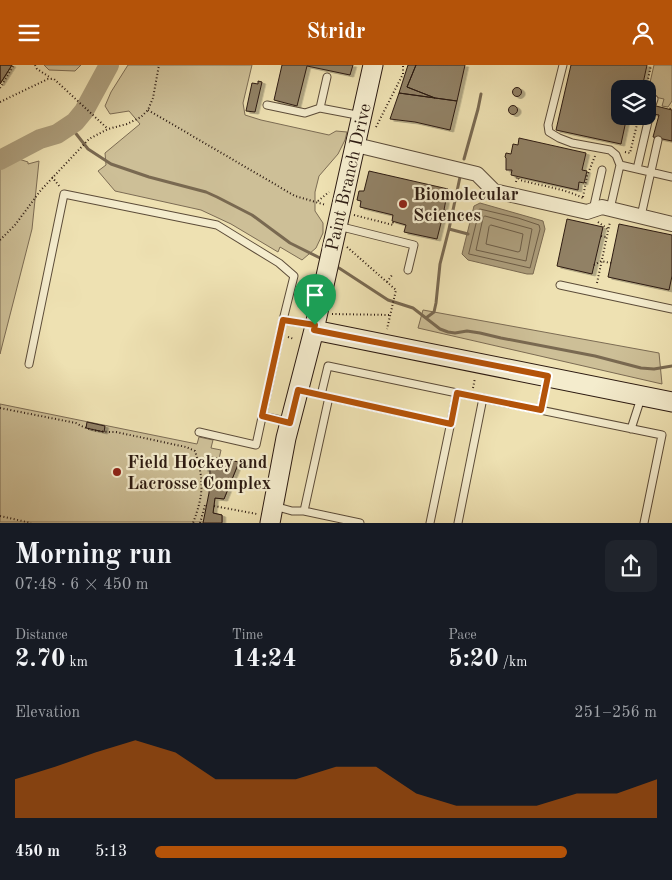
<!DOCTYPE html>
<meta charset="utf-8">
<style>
body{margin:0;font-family:"Old Standard TT",serif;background:#20242c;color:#f1f3f6;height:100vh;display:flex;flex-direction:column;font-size:19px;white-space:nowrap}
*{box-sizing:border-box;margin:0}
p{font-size:16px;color:#9ea1a6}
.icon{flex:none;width:28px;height:28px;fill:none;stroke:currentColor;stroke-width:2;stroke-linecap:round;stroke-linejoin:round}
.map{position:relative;height:458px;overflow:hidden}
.drawer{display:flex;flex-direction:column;background:#171b24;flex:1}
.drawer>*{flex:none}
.fabs{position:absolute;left:611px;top:15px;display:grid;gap:10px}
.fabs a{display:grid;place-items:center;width:45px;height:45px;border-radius:10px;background:#171b24;box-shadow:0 5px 20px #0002;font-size:25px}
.pin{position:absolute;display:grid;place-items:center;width:42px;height:42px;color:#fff;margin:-51px -21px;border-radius:50% 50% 50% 0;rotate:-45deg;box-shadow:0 0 5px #0007}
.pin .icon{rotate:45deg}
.round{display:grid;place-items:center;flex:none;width:52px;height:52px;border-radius:10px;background:#20242c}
.overview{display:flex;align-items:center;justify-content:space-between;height:85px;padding:0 15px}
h1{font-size:28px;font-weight:700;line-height:38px}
.metrics{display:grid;grid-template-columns:repeat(3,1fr);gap:8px;height:85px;padding:5px 15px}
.metrics div{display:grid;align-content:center}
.metrics b{font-size:25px;font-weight:700}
.metrics small{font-size:14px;font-weight:400}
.metrics p{font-size:14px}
.chart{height:140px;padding:10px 15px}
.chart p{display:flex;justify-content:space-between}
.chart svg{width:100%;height:90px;margin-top:5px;fill:#b45309;opacity:.7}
ul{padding:0 15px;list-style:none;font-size:16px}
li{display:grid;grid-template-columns:80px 60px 1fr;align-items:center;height:38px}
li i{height:12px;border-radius:6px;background:#b45309}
header{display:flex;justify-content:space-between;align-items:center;height:65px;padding:0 15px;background:#b45309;color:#fff;font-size:22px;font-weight:700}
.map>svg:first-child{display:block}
.green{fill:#cdbf97;stroke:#7c6c54}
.water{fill:#ac9d7b;stroke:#796951}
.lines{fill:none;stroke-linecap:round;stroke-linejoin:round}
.shore{stroke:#6c5c46;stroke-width:1}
.stream{stroke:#796951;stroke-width:3}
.river{stroke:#ac9d7b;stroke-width:20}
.building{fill:#918165;stroke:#2c1a11;filter:url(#shadow)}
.lane-casing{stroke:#5c4c39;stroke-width:9}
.street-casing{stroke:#5c4c39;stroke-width:16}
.secondary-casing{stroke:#2c1a11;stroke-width:21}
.path{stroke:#2c1a11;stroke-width:2;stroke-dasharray:1 2.5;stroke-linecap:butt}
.lane{stroke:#f4eccd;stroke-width:7}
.street{stroke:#f4eccd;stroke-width:14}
.secondary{stroke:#f4eccd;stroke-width:19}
.route-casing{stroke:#fff;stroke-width:10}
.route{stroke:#b45309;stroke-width:6}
.poi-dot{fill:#8f2418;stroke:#f4eccd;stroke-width:2}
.labels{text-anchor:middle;stroke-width:4.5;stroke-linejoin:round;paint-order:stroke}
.street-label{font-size:18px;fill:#2c1a11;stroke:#f4eccd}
.poi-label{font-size:18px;font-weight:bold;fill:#2c1a11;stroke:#f4eccd;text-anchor:start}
</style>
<header><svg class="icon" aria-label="menu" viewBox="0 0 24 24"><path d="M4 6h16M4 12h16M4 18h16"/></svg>Stridr<svg class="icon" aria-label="person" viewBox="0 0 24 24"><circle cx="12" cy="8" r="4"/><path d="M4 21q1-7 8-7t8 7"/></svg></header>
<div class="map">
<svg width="672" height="458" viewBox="0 0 672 458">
<defs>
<filter id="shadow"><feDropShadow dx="3.5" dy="2" stdDeviation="0" flood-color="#0004"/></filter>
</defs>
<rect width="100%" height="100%" fill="#eee1b2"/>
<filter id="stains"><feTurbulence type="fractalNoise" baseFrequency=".004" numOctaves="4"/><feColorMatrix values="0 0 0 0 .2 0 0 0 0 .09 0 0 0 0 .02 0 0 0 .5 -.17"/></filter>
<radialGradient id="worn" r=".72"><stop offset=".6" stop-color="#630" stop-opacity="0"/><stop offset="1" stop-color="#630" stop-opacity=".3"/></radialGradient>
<!-- green -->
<path class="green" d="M44 0H81L75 6 49 5Z
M128 0H252L243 38 245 50 261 55 329 70 336 66 347 67 345 75 338 89 319 111 315 127V146L323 158V168L316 183 302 195 280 182 278 187 231 159 201 145 115 126 98 106 106 100 105 88 140 59 129 46 110 49 105 41 111 27Z
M654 0H672V36L668 42 662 41 664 34 650 31 652 23 649 22Z
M0 88 28 97V99L39 96 32 164 0 289Z
M423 245 659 288 662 319 418 263Z
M0 339 197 379 199 372 213 375 211 383 221 385 219 394 239 397 224 434 215 433 213 448 222 450V457H0Z"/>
<!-- water -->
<path class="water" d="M480 138 543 156 545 164 533 209H527L468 195 462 189 474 141Z"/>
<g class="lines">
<!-- shore -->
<path class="shore" d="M480 144 518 153 539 160 540 164 530 203 469 189Z
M485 151 532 164 526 196 476 185 483 153Z
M491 160 523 169 520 186 518 187 486 179 489 162Z"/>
<!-- stream -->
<path class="stream" d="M70 61 88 84 111 99 149 112 206 127 217 132 252 150 290 178 320 193
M464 94 478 44 481 29
M449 164 468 169
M339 203 388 235 413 243 440 264 448 267 455 268 467 266 480 268 501 273 595 291 641 303 654 304 672 301
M426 253 434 247 436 238 440 199 449 164 460 112"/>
<!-- river -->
<path class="river" d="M0 95 40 74 57 69 75 57 84 46 109 0"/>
</g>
<!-- building -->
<path class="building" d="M0 0H12L0 19Z
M0 0H12L0 19Z
M282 0H353L350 10 307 1 297 41 274 35Z
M408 0H416L407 22 435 33 399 28Z
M416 0H465L457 36 435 33 407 22Z
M571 0H647L642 23 635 21 633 24H620V51H627L621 79 556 65Z
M258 16 262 17 255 47 246 46 252 18 258 19Z
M512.5 27a4.5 4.5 0 1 1 9 0a4.5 4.5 0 1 1-9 0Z
M399 28 457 36 450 65 415 57 390 54Z
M648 39 672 45V76L653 72 659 50 648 48Z
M508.5 45a4.5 4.5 0 1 1 9 0a4.5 4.5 0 1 1-9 0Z
M519 73 586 88 582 105 587 106 584 118 579 117 578 125 511 110 512 105H506V93L505 92 506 88 511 89 513 79 518 80Z
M369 106 448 124 444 145 448 146 446 155 442 154 437 174 404 167 406 160 392 156 393 150 360 142 361 136 357 135 359 126H364Z
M567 154 603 162 592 209 557 201Z
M619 159 672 170V211L669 225 608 212Z
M87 357 105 361 104 367 86 363Z
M206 391 239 397 224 434 215 433 213 448 222 450V458H203L209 428 210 405 204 404Z"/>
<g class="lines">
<!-- lane casing -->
<g class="lane-casing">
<path id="lane" d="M563 0 548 60 549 67 559 73 572 78 610 85 616 90 620 100
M327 12 320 43 362 51
M267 40 305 48 320 43
M652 40 654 34
M637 104 650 48
M610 144 620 100 672 112
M593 145 602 105
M641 151 658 75
M338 161 414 180 408 205
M560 220 672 244
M29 299 64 129 217 160 279 198 294 211 283 255
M299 325 321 330
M457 328 662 370 644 458
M329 332 451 359
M541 345 547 314
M262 351 290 357
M631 364 641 333
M199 367 256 380 283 255 314 260
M274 441 292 446H304L360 458
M304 446 329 332 321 330 328 301 457 328 430 458
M458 458 483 333"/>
</g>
<!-- street casing -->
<g class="street-casing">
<path id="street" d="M356 80 477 109 494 126 587 147 602 142 672 159"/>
</g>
<!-- secondary casing -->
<g class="secondary-casing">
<path id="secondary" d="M314 265 672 337
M270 458 286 373 314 265 373 0"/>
</g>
<!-- path -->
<path class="path" d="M35 0 37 4 51 13
M0 23 14 0
M646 24 651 0
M0 37 48 14H54L108 64
M670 44 672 41
M148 45 295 131 326 140
M376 62 403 9V0
M625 87 630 88 639 51
M52 112 60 122
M516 117 517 112 520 115C541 121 563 123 583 133
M583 132 587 111 595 91
M318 136 329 127
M354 150 393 160V157
M598 157 608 164
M601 171 606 172
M0 175 15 160 41 125 89 74 108 64 127 59 141 52 148 45 153 33 159 0
M347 182 396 225 387 264
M594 200 601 196 611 198
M387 217 392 210
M597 218 610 157
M332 249 390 250
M288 272 294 274
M473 323 475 313
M0 343 76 358C89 366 102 367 116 367L186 382 195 386C204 415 204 429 193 458
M214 441 257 449
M0 451 31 458
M200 458 205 440"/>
<!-- lane -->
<use href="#lane" class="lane"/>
<!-- street -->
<use href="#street" class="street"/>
<!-- secondary -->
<use href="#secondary" class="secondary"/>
</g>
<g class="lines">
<!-- route casing -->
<g class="route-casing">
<path id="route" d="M283 255 315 260 314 265 548 311 541 345 457 328 451 359 298 325 290 358 262 351Z"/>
</g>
<!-- route -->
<use href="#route" class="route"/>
</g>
<!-- markers -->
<g class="poi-dot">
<circle cx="403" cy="139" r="5"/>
<circle cx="117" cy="407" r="5"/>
</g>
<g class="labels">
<!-- street labels -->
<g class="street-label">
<text transform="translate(348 112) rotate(-77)" y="6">Paint Branch Drive</text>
</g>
<!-- poi labels -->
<g class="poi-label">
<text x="413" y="135">Biomolecular<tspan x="413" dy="21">Sciences</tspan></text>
<text x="127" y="403">Field Hockey and<tspan x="127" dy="21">Lacrosse Complex</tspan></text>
</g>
</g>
<rect width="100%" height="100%" filter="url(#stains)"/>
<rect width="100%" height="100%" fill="url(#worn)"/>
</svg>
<div class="fabs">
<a><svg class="icon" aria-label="layers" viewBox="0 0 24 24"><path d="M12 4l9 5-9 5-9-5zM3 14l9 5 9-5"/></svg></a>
</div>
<div class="pin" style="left:315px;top:260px;background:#1e9e55"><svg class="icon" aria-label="arrive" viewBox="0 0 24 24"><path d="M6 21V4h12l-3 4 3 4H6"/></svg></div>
</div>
<section class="drawer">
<div class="overview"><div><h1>Morning run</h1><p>07:48 · 6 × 450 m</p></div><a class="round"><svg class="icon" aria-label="share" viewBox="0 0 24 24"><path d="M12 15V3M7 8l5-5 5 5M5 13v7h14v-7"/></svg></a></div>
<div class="metrics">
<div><p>Distance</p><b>2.70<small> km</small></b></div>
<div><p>Time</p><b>14:24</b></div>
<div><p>Pace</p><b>5:20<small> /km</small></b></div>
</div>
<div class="chart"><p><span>Elevation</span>251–256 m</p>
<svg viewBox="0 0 160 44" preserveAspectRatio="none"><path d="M0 44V25L10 19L20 12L30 6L40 12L50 25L60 25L70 25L80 19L90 19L100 32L110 38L120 38L130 38L140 32L150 32L160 25V44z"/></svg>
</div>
<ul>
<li><b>450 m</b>5:13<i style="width:82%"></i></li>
</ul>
</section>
